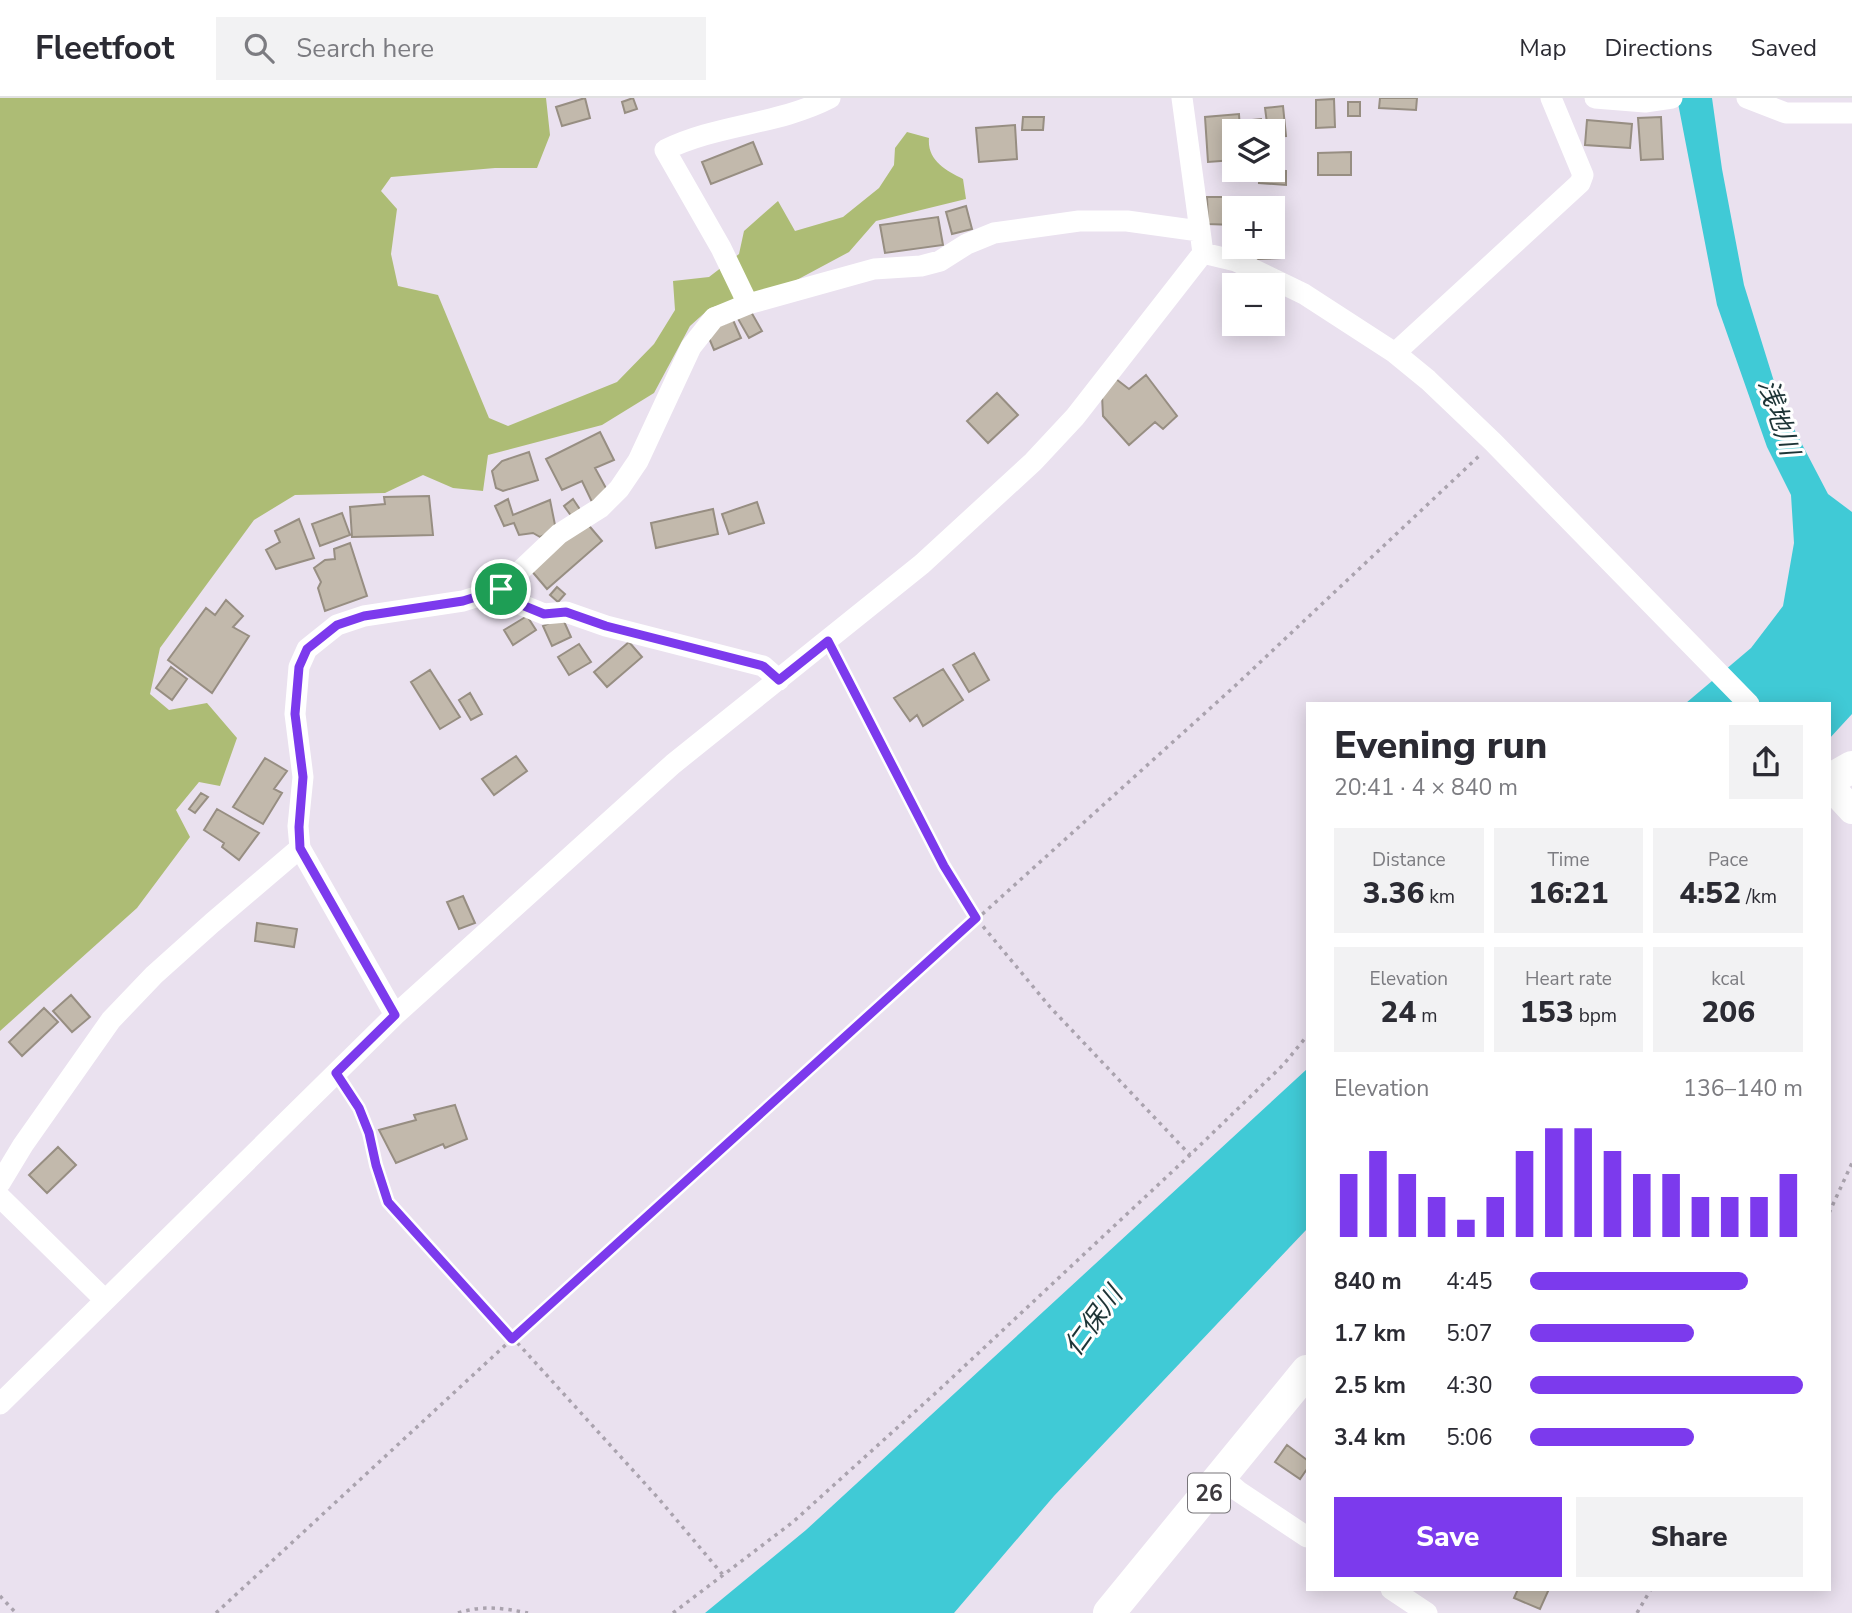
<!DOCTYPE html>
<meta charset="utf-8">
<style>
body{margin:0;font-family:"Nunito Sans","Noto Sans JP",sans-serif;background:#f2f2f3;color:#2b2b33;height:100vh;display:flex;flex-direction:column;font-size:26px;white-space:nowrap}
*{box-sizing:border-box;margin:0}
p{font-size:23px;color:#7c7c81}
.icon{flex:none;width:38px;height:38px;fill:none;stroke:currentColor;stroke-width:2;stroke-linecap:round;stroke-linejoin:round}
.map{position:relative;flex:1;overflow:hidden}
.sheet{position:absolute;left:1306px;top:604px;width:525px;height:889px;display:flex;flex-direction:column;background:#fff;border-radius:0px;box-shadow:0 4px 18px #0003}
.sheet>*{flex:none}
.controls{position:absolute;left:1222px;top:21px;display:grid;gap:14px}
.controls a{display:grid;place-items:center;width:63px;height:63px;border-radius:0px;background:#fff;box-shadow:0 4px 18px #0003;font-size:35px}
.pin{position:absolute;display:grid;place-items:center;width:60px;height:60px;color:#fff;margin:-30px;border:4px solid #fff;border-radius:50%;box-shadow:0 2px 7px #0007}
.round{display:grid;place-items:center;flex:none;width:74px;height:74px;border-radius:0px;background:#f2f2f3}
.overview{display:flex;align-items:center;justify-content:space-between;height:119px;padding:0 28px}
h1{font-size:38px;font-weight:800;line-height:52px}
.stats{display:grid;grid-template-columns:repeat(3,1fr);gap:10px;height:119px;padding:7px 28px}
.stats div{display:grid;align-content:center;border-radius:0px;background:#f2f2f3;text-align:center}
.stats b{font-size:30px;font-weight:800}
.stats small{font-size:19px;font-weight:400}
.stats p{font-size:19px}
.chart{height:196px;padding:14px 28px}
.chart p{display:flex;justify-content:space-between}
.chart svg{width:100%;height:126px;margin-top:7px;stroke:#7c3aed;stroke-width:6}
.action{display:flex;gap:14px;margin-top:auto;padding:14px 28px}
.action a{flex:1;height:80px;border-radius:0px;background:#7c3aed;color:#fff;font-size:28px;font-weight:800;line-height:80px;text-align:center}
.action a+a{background:#f2f2f3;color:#2b2b33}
ul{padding:0 28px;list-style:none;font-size:23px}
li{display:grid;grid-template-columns:112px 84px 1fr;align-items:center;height:52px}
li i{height:18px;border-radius:9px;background:#7c3aed}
header{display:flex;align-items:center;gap:42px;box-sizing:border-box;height:98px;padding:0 35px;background:#fff;border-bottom:2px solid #e1e1e2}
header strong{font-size:33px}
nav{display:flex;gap:38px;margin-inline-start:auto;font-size:24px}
.search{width:490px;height:63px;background:#f2f2f3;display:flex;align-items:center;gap:18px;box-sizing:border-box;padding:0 24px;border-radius:0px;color:#7c7c81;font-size:26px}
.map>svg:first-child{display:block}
.green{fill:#adbc75}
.water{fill:#40cad6}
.building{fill:#c2b9ac;stroke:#978e82;stroke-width:2}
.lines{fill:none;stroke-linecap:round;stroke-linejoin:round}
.path{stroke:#aaa3ae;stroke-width:3.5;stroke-dasharray:3.5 5;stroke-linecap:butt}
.lane{stroke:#fff;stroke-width:10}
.street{stroke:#fff;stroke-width:21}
.secondary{stroke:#fff;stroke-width:28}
.primary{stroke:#fff;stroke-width:32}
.route-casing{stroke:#fff;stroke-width:14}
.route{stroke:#7c3aed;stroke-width:9}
.labels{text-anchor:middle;stroke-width:6;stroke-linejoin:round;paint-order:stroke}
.shield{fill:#fff;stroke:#767478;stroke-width:2}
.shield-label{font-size:23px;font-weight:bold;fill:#3c393e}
.water-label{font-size:26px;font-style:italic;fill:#1d3436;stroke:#fff}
</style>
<header>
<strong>Fleetfoot</strong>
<div class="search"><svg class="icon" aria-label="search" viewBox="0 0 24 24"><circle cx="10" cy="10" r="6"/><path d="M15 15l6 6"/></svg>Search here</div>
<nav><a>Map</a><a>Directions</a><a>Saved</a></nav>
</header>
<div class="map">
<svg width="1852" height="1515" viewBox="0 0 1852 1515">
<rect width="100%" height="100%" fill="#eae1ef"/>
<!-- green -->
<path class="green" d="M0 0H546L550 37 537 70H495L391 79 381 93 397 111 391 156 398 188 438 197 489 320 508 328 617 284 654 246 675 212 673 183 709 179 739 156 744 133 778 103 795 133 843 119 879 90 894 67 895 50 907 34 929 40C927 62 945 72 963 81L966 101 876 123 849 154 793 184 710 210 690 228 654 295 602 327 488 357 483 393 453 390 423 377 385 395 295 397 254 422 160 550 150 596 169 612 207 605 237 640 220 688 199 684 176 712 190 739 137 810 0 933Z"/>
<!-- water -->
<path class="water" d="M1677 0H1712L1722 71 1744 187 1781 306 1828 396 1852 414V616L1829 641V606L1686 605 1751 550 1783 508 1794 445 1791 397 1767 349 1717 207Z
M1307 971V1131L1054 1398 954 1515H705L806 1432Z"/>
<!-- building -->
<path class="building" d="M585 0 590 20 562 28 556 9Z
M633 0 637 11 625 15 622 4Z
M1380 0H1417L1416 12 1379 10Z
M1334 1 1335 29 1316 30V2Z
M1348 4H1360V18H1348Z
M1283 8 1286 38 1272 39V33H1268L1265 10Z
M1239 16 1240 33H1234V62L1208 64 1205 19Z
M1023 19H1044L1043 32H1022Z
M1661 19 1663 61 1641 62 1638 20Z
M1261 21 1262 33H1244L1243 23Z
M1587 22 1632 26 1630 50 1585 47Z
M1015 27 1017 61 979 64 976 30Z
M753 44 762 66 711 86 702 64Z
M1351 54V77H1318V55Z
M1260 72 1286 73V87L1259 85Z
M1207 99H1247L1250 110H1234V127L1208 126Z
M966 108 972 131 952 136 946 114Z
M1281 109V160L1258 161 1260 149H1272V110H1266Z
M938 119 943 147 885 155 880 127Z
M750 212 762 233 749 240 737 219Z
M733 222 741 240 714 252 706 233Z
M1146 277 1177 318 1163 331 1155 324 1129 347 1103 318 1102 297 1116 281 1129 291Z
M997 295 1018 317 988 345 967 323Z
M600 334 614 362 595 370 607 392 592 404 582 383 562 392 546 361Z
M529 354 538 382 503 393 496 390 492 373 502 363Z
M429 398 433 437 352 439 350 409 385 406 384 399Z
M508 401 513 417 550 402 556 432 540 439 533 435 519 437 514 425 504 428 495 408Z
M573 401 581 413 572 419 564 408Z
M757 404 764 425 729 436 722 416Z
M713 411 718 436 656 450 651 425Z
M342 415 350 437 320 448 312 426Z
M299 421 314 460 276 471 266 452 280 444 275 433Z
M585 423 602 443 547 491 530 471Z
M350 445 367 498 325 513 318 490 321 484 314 470 325 462 335 461 334 451Z
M557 489 565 496 558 504 550 497Z
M226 502 243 518 233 529 249 538 212 595 168 562 206 510 215 517Z
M527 518 536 532 513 547 504 532Z
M562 519 571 539 552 548 543 528Z
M629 544 642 559 607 589 594 574Z
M579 546 591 564 569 577 558 559Z
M974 555 989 582 969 594 953 567Z
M171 569 187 581 172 602 156 590Z
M943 571 963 602 923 628 917 617 910 623 894 600Z
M430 572 460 619 440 631 411 584Z
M470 595 482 616 471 622 459 602Z
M516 658 527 673 494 697 482 681Z
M265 660 287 673 274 691 282 695 263 726 233 709Z
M201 695 208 699 195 715 189 711Z
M217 711 259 735 239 762 222 749 224 745 204 732Z
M463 798 475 825 459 831 447 804Z
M257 825 297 831 294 849 255 843Z
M71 897 90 919 72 934 53 913Z
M44 910 58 924 22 958 9 944Z
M455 1007 467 1041 445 1050 443 1046 396 1065 379 1032 416 1022 414 1017Z
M58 1049 76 1067 47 1095 29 1077Z
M1287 1347 1307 1362V1371L1300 1381 1275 1364Z
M1518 1491H1549L1540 1511 1514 1500Z"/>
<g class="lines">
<!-- path -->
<path class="path" d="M837 560 944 768 976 820 1050 909 1190 1057
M386 1100 659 1401 723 1477
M1829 1115 1852 1065
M0 1498 16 1515
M216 1515 512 1241 1236 587 1479 358
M458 1515C483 1507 502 1510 528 1515
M673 1515 793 1424 940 1291 1190 1057 1283 967 1307 938
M1637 1515 1651 1491"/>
<!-- lane -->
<path class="lane" d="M336 975 359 1010 369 1035 382 1089"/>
<!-- street -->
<path class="street" d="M1595 0 1645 4 1672 0
M1747 0 1786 15H1852
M1203 155 1236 163 1304 196 1395 255 1428 282 1493 344 1749 606
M748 206 721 150 665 52C717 26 778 27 830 0
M1395 255 1580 85 1583 77 1551 0
M501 491 522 507 544 516 566 514 606 528 763 568 779 582
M395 917 300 750 298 728 303 679 295 616 299 569 307 551 337 527 364 518 463 503 501 491 559 436 600 410 619 391 638 363 691 249 714 220 748 206 874 171 921 168 940 163 967 146 994 135 1079 123H1127L1199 133
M0 1085 23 1047 111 922 154 877 212 825 300 750
M0 1099 105 1202
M0 1306 395 917 673 666 922 466 1033 364 1075 319 1203 155 1182 0
M1222 1379 1238 1393 1307 1439
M1391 1491 1427 1515"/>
<!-- secondary -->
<path class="secondary" d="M1829 687 1852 712"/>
<!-- primary -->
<path class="primary" d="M1829 682 1852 669
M1109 1515 1307 1273"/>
</g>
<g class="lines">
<!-- route casing -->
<g class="route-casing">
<path id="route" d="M501 491 522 507 544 516 566 514 606 528 763 568 779 582 828 543 944 768 976 820 512 1241 388 1104 376 1067 369 1035 359 1010 336 975 395 917 300 750 299 729 303 679 295 616 299 569 307 551 337 527 364 518 463 503Z"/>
</g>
<!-- route -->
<use href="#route" class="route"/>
</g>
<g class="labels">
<!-- shield labels -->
<rect class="shield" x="1188" y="1375.5" width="42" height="39" rx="5"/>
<g class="shield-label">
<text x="1209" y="1403">26</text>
</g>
<!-- water labels -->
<g class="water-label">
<text transform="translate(1779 319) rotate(72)" y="9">浅地川</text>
<text transform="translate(1093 1223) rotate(-54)" y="9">仁保川</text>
</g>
</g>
</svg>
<div class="controls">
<a><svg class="icon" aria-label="layers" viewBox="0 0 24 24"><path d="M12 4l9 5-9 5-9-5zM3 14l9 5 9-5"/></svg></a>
<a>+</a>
<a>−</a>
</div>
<div class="pin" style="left:501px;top:491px;background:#1e9e55"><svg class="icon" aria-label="arrive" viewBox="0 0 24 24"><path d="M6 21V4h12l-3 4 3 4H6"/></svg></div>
<section class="sheet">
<div class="overview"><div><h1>Evening run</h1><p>20:41 · 4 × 840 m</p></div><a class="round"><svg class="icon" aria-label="share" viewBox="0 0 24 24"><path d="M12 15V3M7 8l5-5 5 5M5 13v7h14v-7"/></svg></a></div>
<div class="stats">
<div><p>Distance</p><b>3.36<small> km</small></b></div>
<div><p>Time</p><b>16:21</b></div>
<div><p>Pace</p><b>4:52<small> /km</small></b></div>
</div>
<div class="stats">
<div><p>Elevation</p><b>24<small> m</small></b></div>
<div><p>Heart rate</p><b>153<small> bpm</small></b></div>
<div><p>kcal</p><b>206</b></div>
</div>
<div class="chart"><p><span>Elevation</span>136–140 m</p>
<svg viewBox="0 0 160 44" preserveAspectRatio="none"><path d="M5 44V22M15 44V14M25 44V22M35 44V30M45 44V38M55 44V30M65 44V14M75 44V6M85 44V6M95 44V14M105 44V22M115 44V22M125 44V30M135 44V30M145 44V30M155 44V22"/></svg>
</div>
<ul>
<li><b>840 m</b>4:45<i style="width:80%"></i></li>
<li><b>1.7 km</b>5:07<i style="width:60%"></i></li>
<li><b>2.5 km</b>4:30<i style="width:100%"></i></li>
<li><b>3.4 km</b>5:06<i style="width:60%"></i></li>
</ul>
<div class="action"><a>Save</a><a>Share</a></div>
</section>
</div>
